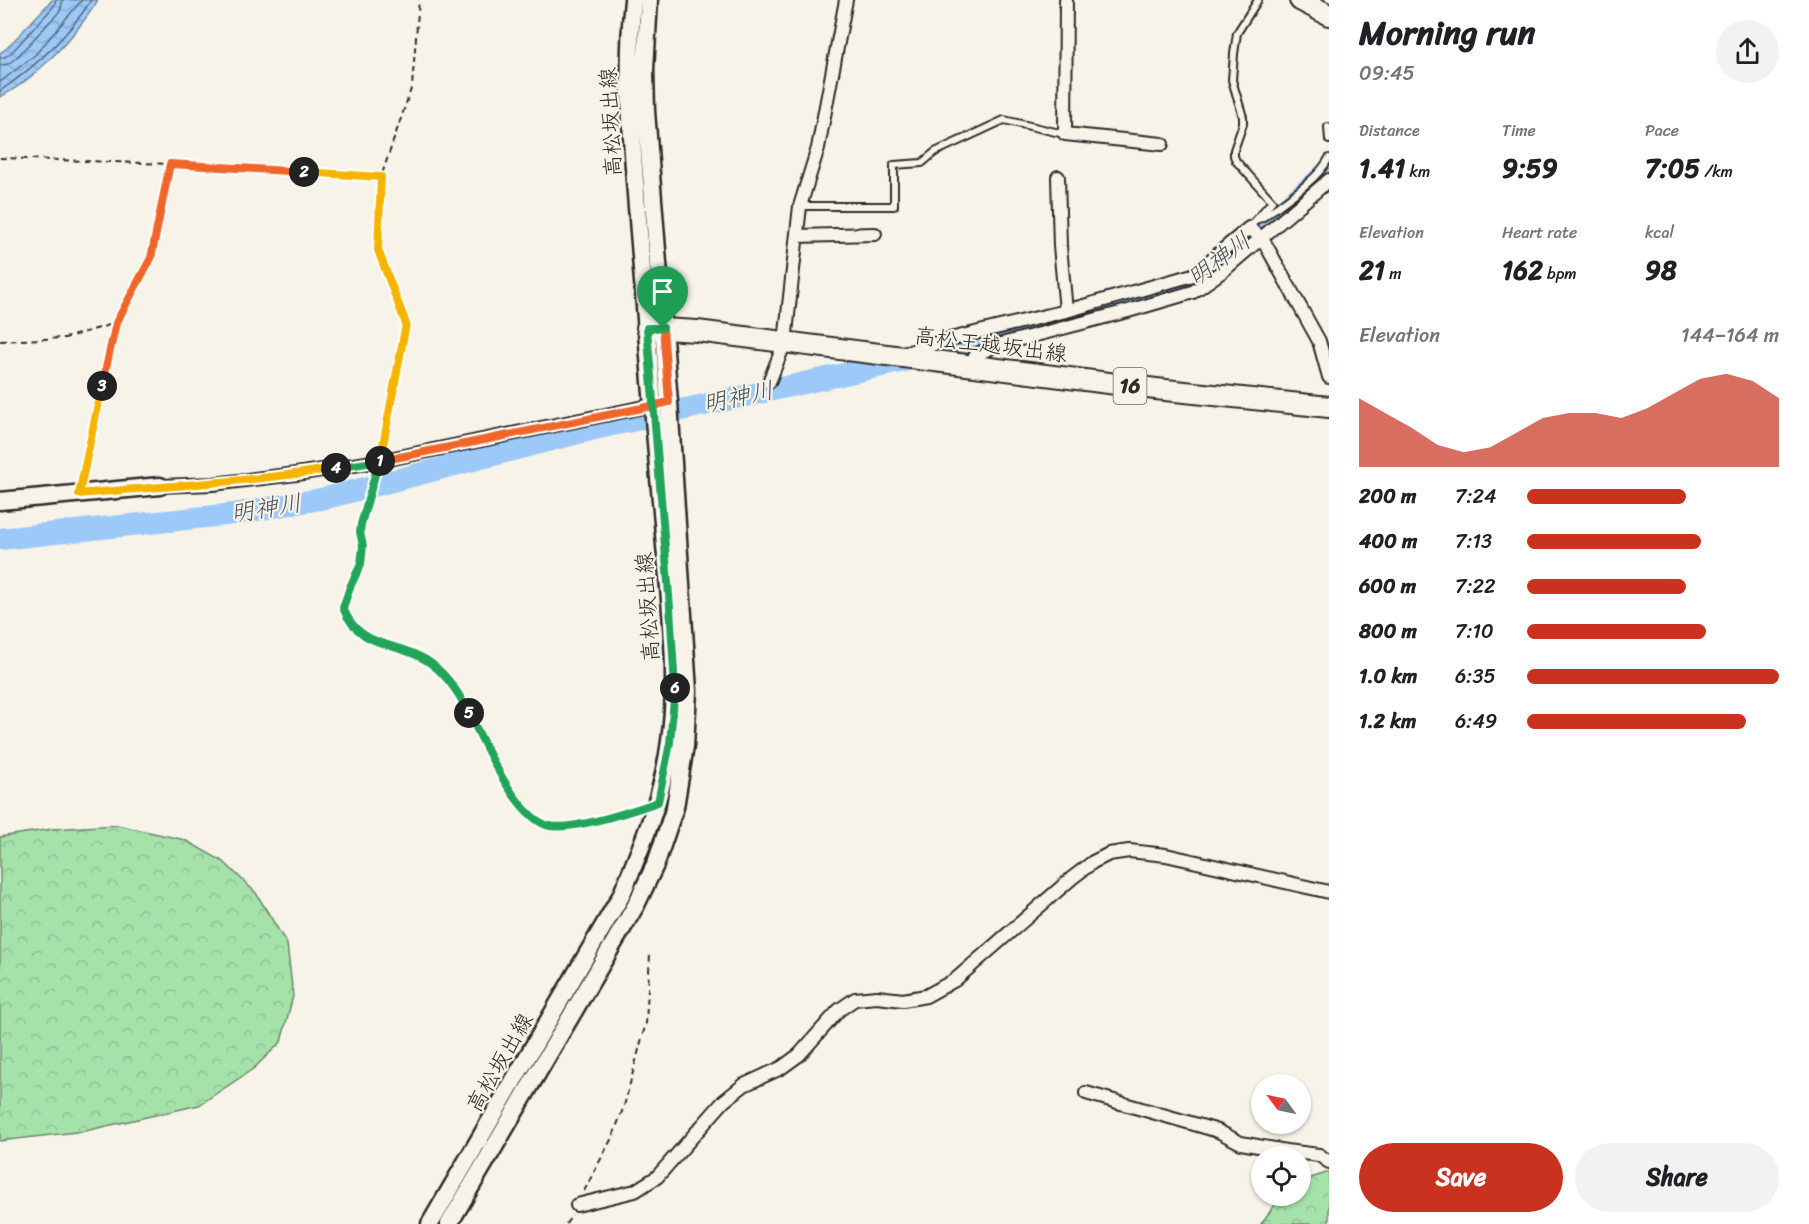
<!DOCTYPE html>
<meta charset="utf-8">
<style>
body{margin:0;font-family:Sriracha,"Klee One",sans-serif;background:#f2f2f2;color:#202124;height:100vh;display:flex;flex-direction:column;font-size:22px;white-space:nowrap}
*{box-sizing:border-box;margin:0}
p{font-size:20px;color:#757577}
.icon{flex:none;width:33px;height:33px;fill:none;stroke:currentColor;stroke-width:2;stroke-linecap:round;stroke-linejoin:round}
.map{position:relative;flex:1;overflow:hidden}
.panel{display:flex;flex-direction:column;background:#fff;width:480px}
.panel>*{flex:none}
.needle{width:39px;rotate:303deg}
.tools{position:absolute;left:1251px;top:1074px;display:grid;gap:12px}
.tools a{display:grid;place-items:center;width:60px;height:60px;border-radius:50%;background:#fff;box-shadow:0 2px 4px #0004;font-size:30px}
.pin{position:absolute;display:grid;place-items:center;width:51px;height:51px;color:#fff;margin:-62px -26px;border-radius:50% 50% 50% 0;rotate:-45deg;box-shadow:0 0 6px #0007}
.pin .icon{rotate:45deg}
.km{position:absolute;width:30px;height:30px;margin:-15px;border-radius:50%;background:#222;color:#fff;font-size:16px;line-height:30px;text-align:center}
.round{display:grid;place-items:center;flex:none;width:63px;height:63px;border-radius:32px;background:#f2f2f2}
.head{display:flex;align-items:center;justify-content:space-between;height:102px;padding:0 30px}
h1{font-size:33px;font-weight:700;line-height:45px}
.stats{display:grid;grid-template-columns:repeat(3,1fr);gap:9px;height:102px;padding:6px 30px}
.stats div{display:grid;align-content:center}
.stats b{font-size:26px;font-weight:700}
.stats small{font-size:16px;font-weight:400}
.stats p{font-size:16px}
.chart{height:168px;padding:12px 30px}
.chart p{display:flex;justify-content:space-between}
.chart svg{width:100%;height:108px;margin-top:6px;fill:#c8321e;opacity:.7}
.button{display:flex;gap:12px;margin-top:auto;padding:12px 30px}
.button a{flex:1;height:69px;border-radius:36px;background:#c8321e;color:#fff;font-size:24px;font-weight:700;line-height:69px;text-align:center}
.button a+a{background:#f2f2f2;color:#202124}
ul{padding:0 30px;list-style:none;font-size:20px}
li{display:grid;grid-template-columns:96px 72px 1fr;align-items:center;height:45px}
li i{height:15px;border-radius:8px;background:#c8321e}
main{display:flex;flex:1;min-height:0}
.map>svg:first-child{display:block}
.forest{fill:url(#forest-crowns);stroke:#68866a;stroke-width:1.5}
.water{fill:url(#water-waves);stroke:#6f8aa5;stroke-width:1.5}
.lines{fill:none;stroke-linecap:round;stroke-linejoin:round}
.shore{stroke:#586a7d;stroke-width:1.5}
.river{stroke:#9cc9f7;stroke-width:22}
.lane-casing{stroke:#2b2b2b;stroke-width:10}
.street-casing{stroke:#2b2b2b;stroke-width:16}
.secondary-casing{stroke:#2b2b2b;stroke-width:21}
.primary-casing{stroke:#2b2b2b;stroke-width:24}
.path{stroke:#2b2b2b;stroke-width:2;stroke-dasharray:6 4.5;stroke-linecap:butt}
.lane{stroke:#f7f3e8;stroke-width:6}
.street{stroke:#f7f3e8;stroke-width:12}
.secondary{stroke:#f7f3e8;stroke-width:16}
.primary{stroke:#f7f3e8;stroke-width:20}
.split-1-casing{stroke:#fff;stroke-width:12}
.split-2-casing{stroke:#fff;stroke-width:12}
.split-3-casing{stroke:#fff;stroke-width:12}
.split-4-casing{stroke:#fff;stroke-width:12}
.split-5-casing{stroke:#fff;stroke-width:12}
.split-6-casing{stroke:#fff;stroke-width:12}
.split-7-casing{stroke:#fff;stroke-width:12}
.split-1{stroke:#f0652b;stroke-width:8}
.split-2{stroke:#f5b400;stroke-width:8}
.split-3{stroke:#f0652b;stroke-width:8}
.split-4{stroke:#f5b400;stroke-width:8}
.split-5{stroke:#22a559;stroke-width:8}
.split-6{stroke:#22a559;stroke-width:8}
.split-7{stroke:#22a559;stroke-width:8}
.labels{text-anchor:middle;stroke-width:4.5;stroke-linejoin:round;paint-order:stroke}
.shield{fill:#f7f3e8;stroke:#686764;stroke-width:1.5}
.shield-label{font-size:21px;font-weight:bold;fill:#2b2b2b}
.street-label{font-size:22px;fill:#2b2b2b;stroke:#f7f3e8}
.water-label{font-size:24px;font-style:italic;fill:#47525e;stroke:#f7f3e8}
</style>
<main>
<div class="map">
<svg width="1329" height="1224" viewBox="0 0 1329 1224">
<defs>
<pattern id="forest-crowns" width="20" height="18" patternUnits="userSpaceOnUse" patternTransform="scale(1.5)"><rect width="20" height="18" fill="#a4e2aa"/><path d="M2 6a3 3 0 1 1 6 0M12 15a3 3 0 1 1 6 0" fill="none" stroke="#8dc292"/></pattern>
<pattern id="water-waves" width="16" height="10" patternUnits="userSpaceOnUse" patternTransform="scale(1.5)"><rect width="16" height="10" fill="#9cc9f7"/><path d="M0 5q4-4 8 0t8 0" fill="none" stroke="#87add4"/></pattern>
</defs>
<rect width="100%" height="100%" fill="#f7f3e8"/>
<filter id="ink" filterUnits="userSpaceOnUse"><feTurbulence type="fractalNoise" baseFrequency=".0167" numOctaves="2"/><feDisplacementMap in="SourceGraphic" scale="12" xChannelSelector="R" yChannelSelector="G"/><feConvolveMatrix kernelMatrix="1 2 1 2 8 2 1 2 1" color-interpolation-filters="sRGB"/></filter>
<g filter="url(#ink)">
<!-- forest -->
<path class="forest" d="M117 825 185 840 224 862 256 893 287 944 293 996 281 1042 253 1069 199 1105 85 1131 0 1141V837L52 829Z
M1329 1172V1224H1261L1273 1207 1285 1196H1300L1301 1184 1308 1179Z"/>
<!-- water -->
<path class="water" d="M52 0H98C77 34 36 79 0 97V53L7 48Z"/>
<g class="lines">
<!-- shore -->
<path class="shore" d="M0 58 5 57 12 52 54 6 56 0
M0 65 8 64 17 57 60 11 63 0
M0 82 35 55 82 0
M0 91C36 66 68 37 91 0"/>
<!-- river -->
<path class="river" d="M0 539 233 514 326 498 590 430 959 349 1136 298 1182 288 1207 274 1329 171"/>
<!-- lane casing -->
<g class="lane-casing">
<path id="lane" d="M1328 127 1329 140
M800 206H894V165L922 163 935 152 1004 120 1064 134
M1258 219 1262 218C1283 202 1317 181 1329 158
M1249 228 1272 201 1236 161 1234 156V150L1243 124V117L1232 80 1234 54 1237 33 1258 0"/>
</g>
<!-- street casing -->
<g class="street-casing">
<path id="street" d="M1066 0 1065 134 1162 144
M1058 177 1060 246 1066 311
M797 236 875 234
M903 354 946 340 1066 311 1193 275 1249 228 1262 238 1319 341 1329 377
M969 366 976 355 994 346 1128 311 1193 292 1224 270 1329 180
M769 382 785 342 800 206 818 148 846 0
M160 486 213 484 296 474 379 461 659 404
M1086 1093 1201 1126 1218 1131 1241 1143 1286 1151 1319 1155 1329 1162
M577 1205 635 1191 657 1177 724 1101 744 1085 781 1068 799 1055 839 1010 855 999 877 997 903 1000 926 996 955 980 1072 878 1093 862 1109 854 1129 851 1166 855 1329 892"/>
</g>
<!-- secondary casing -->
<g class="secondary-casing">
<path id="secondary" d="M0 501 160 486
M430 1224 621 896C642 846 663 796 670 741 680 669 669 595 663 523 654 426 647 329 639 232 633 155 625 77 633 0
M449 1224 636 905 656 863 675 807 685 746 688 691 669 402 646 111 645 70 649 0"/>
</g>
<!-- primary casing -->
<g class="primary-casing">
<path id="primary" d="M1300 0 1329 15
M647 328 697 331 1156 389 1329 407"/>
</g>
<!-- path -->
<path class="path" d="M0 158 170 164 381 177
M0 341 65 338 116 323
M381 449 406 324 378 250 381 177 412 86 419 0
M375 475 361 524 360 532 363 546 361 564 350 587 343 608C347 616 350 625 358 631 367 639 379 642 391 646 412 653 431 661 446 677 480 716 498 801 545 824 563 833 619 815 638 808
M82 480 116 323 151 258 170 164
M584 1191 613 1136 624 1106 646 1023 650 954
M566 1224 572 1215"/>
<!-- lane -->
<use href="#lane" class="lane"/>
<!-- street -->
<use href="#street" class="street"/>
<!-- secondary -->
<use href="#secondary" class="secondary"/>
<!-- primary -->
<use href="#primary" class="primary"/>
</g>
</g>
<g class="lines" filter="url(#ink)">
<!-- split-1 casing -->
<g class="split-1-casing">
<path id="split-1" d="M380 461 652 406 669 402 663 328"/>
</g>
<!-- split-2 casing -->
<g class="split-2-casing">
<path id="split-2" d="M304 172 381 177 378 250 406 324 380 461"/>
</g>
<!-- split-3 casing -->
<g class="split-3-casing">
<path id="split-3" d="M102 386 116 323 151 258 170 164 304 172"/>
</g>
<!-- split-4 casing -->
<g class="split-4-casing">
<path id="split-4" d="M102 386 79 494C165 486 251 482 336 468"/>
</g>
<!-- split-5 casing -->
<g class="split-5-casing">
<path id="split-5" d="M336 468 379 461 361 524 360 532 363 546 361 564 350 587 343 608C361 650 393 640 426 660 445 672 459 693 469 713"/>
</g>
<!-- split-6 casing -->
<g class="split-6-casing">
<path id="split-6" d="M469 713C484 743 514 813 546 825 568 833 635 810 658 802L670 743 675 688"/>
</g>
<!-- split-7 casing -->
<g class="split-7-casing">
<path id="split-7" d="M663 328H647L670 607 675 688"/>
</g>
<!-- split-1 -->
<use href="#split-1" class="split-1"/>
<!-- split-2 -->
<use href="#split-2" class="split-2"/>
<!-- split-3 -->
<use href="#split-3" class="split-3"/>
<!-- split-4 -->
<use href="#split-4" class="split-4"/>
<!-- split-5 -->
<use href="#split-5" class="split-5"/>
<!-- split-6 -->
<use href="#split-6" class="split-6"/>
<!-- split-7 -->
<use href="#split-7" class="split-7"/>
</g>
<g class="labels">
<!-- shield labels -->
<rect class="shield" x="1113.5" y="368" width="33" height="36" rx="4.5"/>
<g class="shield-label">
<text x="1130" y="393">16</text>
</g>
<!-- street labels -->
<g class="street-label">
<text transform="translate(610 122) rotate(-93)" y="8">高松坂出線</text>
<text transform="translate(991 344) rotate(7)" y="8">高松王越坂出線</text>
<text transform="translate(647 607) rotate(-94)" y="8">高松坂出線</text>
<text transform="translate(499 1062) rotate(-60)" y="8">高松坂出線</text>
</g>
<!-- water labels -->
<g class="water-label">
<text transform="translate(1219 259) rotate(-37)" y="8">明神川</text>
<text transform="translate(738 397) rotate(-12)" y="8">明神川</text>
<text transform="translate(266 508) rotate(-9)" y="8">明神川</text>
</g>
</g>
</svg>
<div class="tools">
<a><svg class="needle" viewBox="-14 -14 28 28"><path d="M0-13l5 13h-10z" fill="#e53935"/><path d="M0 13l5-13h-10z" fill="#757577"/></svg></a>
<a><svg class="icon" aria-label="locate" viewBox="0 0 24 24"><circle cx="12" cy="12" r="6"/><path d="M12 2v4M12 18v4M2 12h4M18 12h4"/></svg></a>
</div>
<div class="pin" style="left:663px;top:328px;background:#1e9e55"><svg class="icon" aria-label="arrive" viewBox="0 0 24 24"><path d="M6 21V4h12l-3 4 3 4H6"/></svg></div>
<b class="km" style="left:380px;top:461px">1</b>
<b class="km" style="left:304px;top:172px">2</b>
<b class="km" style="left:102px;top:386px">3</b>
<b class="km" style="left:336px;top:468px">4</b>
<b class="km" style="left:469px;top:713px">5</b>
<b class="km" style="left:675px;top:688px">6</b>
</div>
<section class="panel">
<div class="head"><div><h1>Morning run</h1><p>09:45</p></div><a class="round"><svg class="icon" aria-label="share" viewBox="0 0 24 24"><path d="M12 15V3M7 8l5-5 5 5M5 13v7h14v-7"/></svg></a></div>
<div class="stats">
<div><p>Distance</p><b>1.41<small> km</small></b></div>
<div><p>Time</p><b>9:59</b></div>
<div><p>Pace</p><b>7:05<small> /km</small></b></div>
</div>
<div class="stats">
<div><p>Elevation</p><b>21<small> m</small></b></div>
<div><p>Heart rate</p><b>162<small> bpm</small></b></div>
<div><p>kcal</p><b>98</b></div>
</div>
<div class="chart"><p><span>Elevation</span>144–164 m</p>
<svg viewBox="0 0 160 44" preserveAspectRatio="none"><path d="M0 44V16L10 22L20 28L30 35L40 38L50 36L60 30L70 24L80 22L90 22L100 24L110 20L120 14L130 8L140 6L150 9L160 16V44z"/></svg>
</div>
<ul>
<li><b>200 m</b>7:24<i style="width:63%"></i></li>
<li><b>400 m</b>7:13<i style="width:69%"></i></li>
<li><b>600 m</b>7:22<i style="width:63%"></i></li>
<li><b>800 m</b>7:10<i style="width:71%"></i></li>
<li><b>1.0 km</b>6:35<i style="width:100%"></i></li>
<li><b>1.2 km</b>6:49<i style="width:87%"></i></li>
</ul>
<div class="button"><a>Save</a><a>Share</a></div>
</section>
</main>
